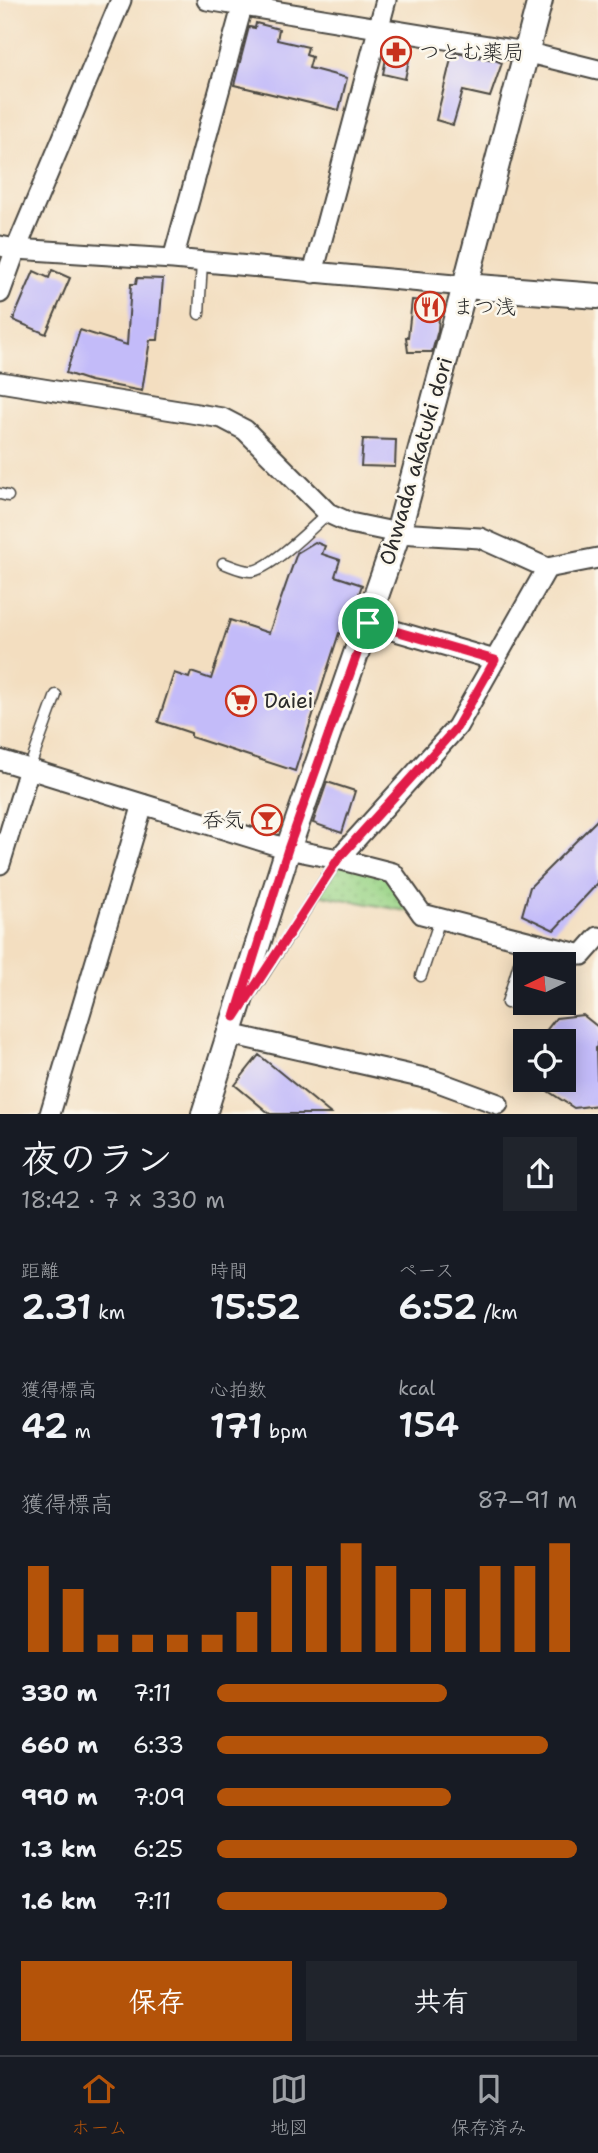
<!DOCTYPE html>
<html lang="ja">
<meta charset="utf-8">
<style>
body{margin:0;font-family:"Shantell Sans","Klee One",sans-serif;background:#20242c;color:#f1f3f6;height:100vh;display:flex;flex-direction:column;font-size:26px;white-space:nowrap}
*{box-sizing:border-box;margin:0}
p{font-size:23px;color:#9ea1a6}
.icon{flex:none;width:38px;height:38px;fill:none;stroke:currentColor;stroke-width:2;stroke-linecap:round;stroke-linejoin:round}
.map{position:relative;height:1114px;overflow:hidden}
.details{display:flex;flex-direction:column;background:#171b24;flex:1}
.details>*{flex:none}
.needle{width:46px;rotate:265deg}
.tools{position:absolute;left:513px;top:952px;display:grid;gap:14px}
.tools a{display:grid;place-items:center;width:63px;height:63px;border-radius:0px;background:#171b24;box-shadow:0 4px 18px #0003;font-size:35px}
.pin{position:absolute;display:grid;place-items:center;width:60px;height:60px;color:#fff;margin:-30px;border:4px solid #fff;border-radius:50%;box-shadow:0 2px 7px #0007}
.round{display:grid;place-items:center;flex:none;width:74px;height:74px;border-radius:0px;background:#20242c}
.head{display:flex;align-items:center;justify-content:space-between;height:119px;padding:0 21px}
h1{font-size:38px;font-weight:600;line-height:52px}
.stats{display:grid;grid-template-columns:repeat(3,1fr);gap:10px;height:119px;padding:7px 21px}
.stats div{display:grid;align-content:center}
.stats b{font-size:35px;font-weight:600}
.stats small{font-size:19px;font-weight:400}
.stats p{font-size:19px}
.chart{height:196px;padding:14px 21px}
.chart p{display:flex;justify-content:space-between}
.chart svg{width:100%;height:126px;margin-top:7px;stroke:#b45309;stroke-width:6}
.primary-button{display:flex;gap:14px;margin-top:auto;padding:14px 21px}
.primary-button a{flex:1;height:80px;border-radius:0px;background:#b45309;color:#fff;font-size:28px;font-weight:600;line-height:80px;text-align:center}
.primary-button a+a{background:#20242c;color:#f1f3f6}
ul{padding:0 21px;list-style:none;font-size:23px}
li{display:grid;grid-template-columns:112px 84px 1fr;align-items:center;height:52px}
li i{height:18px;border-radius:9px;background:#b45309}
.tab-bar{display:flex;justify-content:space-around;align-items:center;height:98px;border-top:2px solid #363941;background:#171b24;font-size:19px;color:#9ea1a6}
.tab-bar a{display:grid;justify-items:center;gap:4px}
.tab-bar .on{color:#b45309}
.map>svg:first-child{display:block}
.park{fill:url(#park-dots);stroke:#628059;stroke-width:2}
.building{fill:#c3bbf9}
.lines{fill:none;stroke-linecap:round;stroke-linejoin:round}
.service-casing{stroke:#494641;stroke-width:13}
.minor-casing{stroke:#494641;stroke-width:23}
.tertiary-casing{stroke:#494641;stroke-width:28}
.service{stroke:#fff;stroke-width:10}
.minor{stroke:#fff;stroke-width:19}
.tertiary{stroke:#fff;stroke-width:24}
.route-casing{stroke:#fff;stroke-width:14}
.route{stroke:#e11d48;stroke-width:9}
.labels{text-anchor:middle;stroke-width:5;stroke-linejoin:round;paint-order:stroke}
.poi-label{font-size:21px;fill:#2b2b2b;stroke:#fbf7ec;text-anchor:start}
.street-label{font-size:21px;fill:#2b2b2b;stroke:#fbf7ec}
</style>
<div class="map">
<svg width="598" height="1114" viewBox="0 0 598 1114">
<defs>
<pattern id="park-dots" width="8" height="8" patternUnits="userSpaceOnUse" patternTransform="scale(1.75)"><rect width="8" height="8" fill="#9ad487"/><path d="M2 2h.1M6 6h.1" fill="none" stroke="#85b675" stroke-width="1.8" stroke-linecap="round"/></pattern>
</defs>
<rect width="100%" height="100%" fill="#fbf7ec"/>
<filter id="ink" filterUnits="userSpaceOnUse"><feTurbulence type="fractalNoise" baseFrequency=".0143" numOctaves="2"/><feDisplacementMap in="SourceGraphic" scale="14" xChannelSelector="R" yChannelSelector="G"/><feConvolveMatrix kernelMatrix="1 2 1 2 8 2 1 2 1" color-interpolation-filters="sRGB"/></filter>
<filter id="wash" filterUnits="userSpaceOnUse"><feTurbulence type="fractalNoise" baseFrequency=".00686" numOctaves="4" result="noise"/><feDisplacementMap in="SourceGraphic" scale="28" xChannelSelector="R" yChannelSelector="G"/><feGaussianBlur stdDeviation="1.57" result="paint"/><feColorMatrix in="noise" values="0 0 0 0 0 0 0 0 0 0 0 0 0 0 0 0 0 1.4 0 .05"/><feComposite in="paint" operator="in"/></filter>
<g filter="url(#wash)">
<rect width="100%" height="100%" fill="#f3dec0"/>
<!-- park -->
<path class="park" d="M338 859 393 873 422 914 316 894Z"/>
<g id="blocks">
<!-- building -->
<path class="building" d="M256 23 279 29 277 40 308 47 306 55 312 57 309 68 347 78 339 110 234 85 249 27 255 28Z
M391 43 407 46 404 59 409 60 405 79 383 74 388 48H390Z
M456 53 495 60 502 63 490 97 463 91 453 125 436 120 452 55Z
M52 270 70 278 46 334 13 320 34 271 49 278Z
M137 278 163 279 158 340H150L142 391 90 381 66 373 80 330 127 345 131 284H136Z
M412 300 440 303 438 330 432 352H408L406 337H408Z
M363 439 396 440 395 467 361 466Z
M315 542 325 546 322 554 340 560 335 576 362 585 345 635 339 633 295 771 191 737V733L158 722 174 673 189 678 191 672 211 679 230 620 269 633 297 553Z
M327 782 355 791 342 833 313 823Z
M598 819V883L554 930 522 915 530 887Z
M583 1015 598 1027V1047L596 1048 598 1105 574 1108 531 1080H564V1041H538L556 1018Z
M259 1055 331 1114H270L235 1085Z"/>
</g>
</g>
<g filter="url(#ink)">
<use href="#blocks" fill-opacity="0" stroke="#494641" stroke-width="2"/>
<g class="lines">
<!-- service casing -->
<g class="service-casing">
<path id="service" d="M199 314 202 262
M0 494 8 496
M223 563C232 566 241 571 250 571 268 572 314 526 328 513
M29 769 56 695
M421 976 440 919
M253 991 338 859
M507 1003 526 941"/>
</g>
<!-- minor casing -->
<g class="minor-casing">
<path id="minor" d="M207 0 525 52 598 70
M0 246 16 249 173 259 465 286
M173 259 244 0
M313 273 386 0
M0 293 16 249 121 0
M0 382 222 418 245 430 328 513 350 523 398 533 480 538 547 568 598 558
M368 623 495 660
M0 760 288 849 338 859 457 727 547 568
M338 859 393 873 422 914 582 955 598 937
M0 864 29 769
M230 1034 433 1080 498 1104
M50 1114 143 804"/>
</g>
<!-- tertiary casing -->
<g class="tertiary-casing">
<path id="tertiary" d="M465 286 598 296
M204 1114 288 849 398 533 465 286 540 0"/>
</g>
<!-- service -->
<use href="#service" class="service"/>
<!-- minor -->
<use href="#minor" class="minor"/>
<!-- tertiary -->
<use href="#tertiary" class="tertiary"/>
</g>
</g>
<g class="lines" filter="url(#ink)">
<!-- route casing -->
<g class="route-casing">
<path id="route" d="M368 623 495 660 457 727 338 859 235 1017 288 849Z"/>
</g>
<!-- route -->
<use href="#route" class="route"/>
</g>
<!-- icons -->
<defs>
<g id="pharmacy-ring" transform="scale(1.575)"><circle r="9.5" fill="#fbf7ec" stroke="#c8321e" stroke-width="1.5"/><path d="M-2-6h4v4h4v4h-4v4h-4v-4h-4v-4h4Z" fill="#c8321e"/></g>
<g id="restaurant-ring" transform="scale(1.575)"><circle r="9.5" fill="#fbf7ec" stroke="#c8321e" stroke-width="1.5"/><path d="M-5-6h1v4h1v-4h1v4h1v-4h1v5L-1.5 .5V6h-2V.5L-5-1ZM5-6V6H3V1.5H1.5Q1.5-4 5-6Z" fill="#c8321e"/></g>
<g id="supermarket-ring" transform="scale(1.575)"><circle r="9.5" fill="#fbf7ec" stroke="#c8321e" stroke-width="1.5"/><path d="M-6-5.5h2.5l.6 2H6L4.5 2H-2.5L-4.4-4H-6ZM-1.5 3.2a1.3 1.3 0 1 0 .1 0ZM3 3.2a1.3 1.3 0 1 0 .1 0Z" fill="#c8321e"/></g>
<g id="bar-ring" transform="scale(1.575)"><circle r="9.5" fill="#fbf7ec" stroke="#c8321e" stroke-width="1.5"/><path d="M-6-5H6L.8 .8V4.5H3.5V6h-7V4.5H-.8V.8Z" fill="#c8321e"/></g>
</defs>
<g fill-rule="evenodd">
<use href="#pharmacy-ring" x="396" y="52"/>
<use href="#restaurant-ring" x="430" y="307"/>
<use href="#supermarket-ring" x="241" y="701"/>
<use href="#bar-ring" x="267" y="820"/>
</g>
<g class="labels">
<!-- poi labels -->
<g class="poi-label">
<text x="419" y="59">つとむ薬局</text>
<text x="453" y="314">まつ浅</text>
<text x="264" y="708">Daiei</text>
<text x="244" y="827" text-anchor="end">呑気</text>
</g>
<!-- street labels -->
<g class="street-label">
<text transform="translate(416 461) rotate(-74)" y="7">Ohwada akatuki dori</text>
</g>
</g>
</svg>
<div class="tools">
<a><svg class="needle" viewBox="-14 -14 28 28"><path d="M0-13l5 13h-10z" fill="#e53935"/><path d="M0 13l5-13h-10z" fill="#9ea1a6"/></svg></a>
<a><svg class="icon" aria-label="locate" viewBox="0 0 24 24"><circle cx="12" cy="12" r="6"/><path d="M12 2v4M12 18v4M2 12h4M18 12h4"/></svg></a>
</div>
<div class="pin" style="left:368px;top:623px;background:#1e9e55"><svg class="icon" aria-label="arrive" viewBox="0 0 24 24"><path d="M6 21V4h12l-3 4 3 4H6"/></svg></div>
</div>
<section class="details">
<div class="head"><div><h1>夜のラン</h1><p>18:42 · 7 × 330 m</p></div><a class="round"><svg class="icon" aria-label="share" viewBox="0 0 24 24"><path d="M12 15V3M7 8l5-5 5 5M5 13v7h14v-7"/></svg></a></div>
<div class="stats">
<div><p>距離</p><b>2.31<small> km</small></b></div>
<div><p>時間</p><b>15:52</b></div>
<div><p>ペース</p><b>6:52<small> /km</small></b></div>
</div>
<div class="stats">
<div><p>獲得標高</p><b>42<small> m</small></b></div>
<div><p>心拍数</p><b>171<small> bpm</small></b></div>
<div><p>kcal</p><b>154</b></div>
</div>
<div class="chart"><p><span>獲得標高</span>87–91 m</p>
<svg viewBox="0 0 160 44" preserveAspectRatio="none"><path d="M5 44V14M15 44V22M25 44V38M35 44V38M45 44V38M55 44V38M65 44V30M75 44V14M85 44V14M95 44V6M105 44V14M115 44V22M125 44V22M135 44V14M145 44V14M155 44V6"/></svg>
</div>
<ul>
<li><b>330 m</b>7:11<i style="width:64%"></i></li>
<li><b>660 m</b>6:33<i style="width:92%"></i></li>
<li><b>990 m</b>7:09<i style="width:65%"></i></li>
<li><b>1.3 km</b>6:25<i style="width:100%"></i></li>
<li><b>1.6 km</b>7:11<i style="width:64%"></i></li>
</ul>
<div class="primary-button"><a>保存</a><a>共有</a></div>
</section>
<nav class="tab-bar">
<a class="on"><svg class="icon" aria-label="home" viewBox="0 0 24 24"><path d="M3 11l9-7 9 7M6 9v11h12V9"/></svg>ホーム</a>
<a><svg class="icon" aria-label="map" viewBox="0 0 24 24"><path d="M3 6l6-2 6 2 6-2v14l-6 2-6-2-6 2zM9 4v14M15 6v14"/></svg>地図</a>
<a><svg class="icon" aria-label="saved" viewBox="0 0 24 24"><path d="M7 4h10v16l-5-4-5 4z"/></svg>保存済み</a>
</nav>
